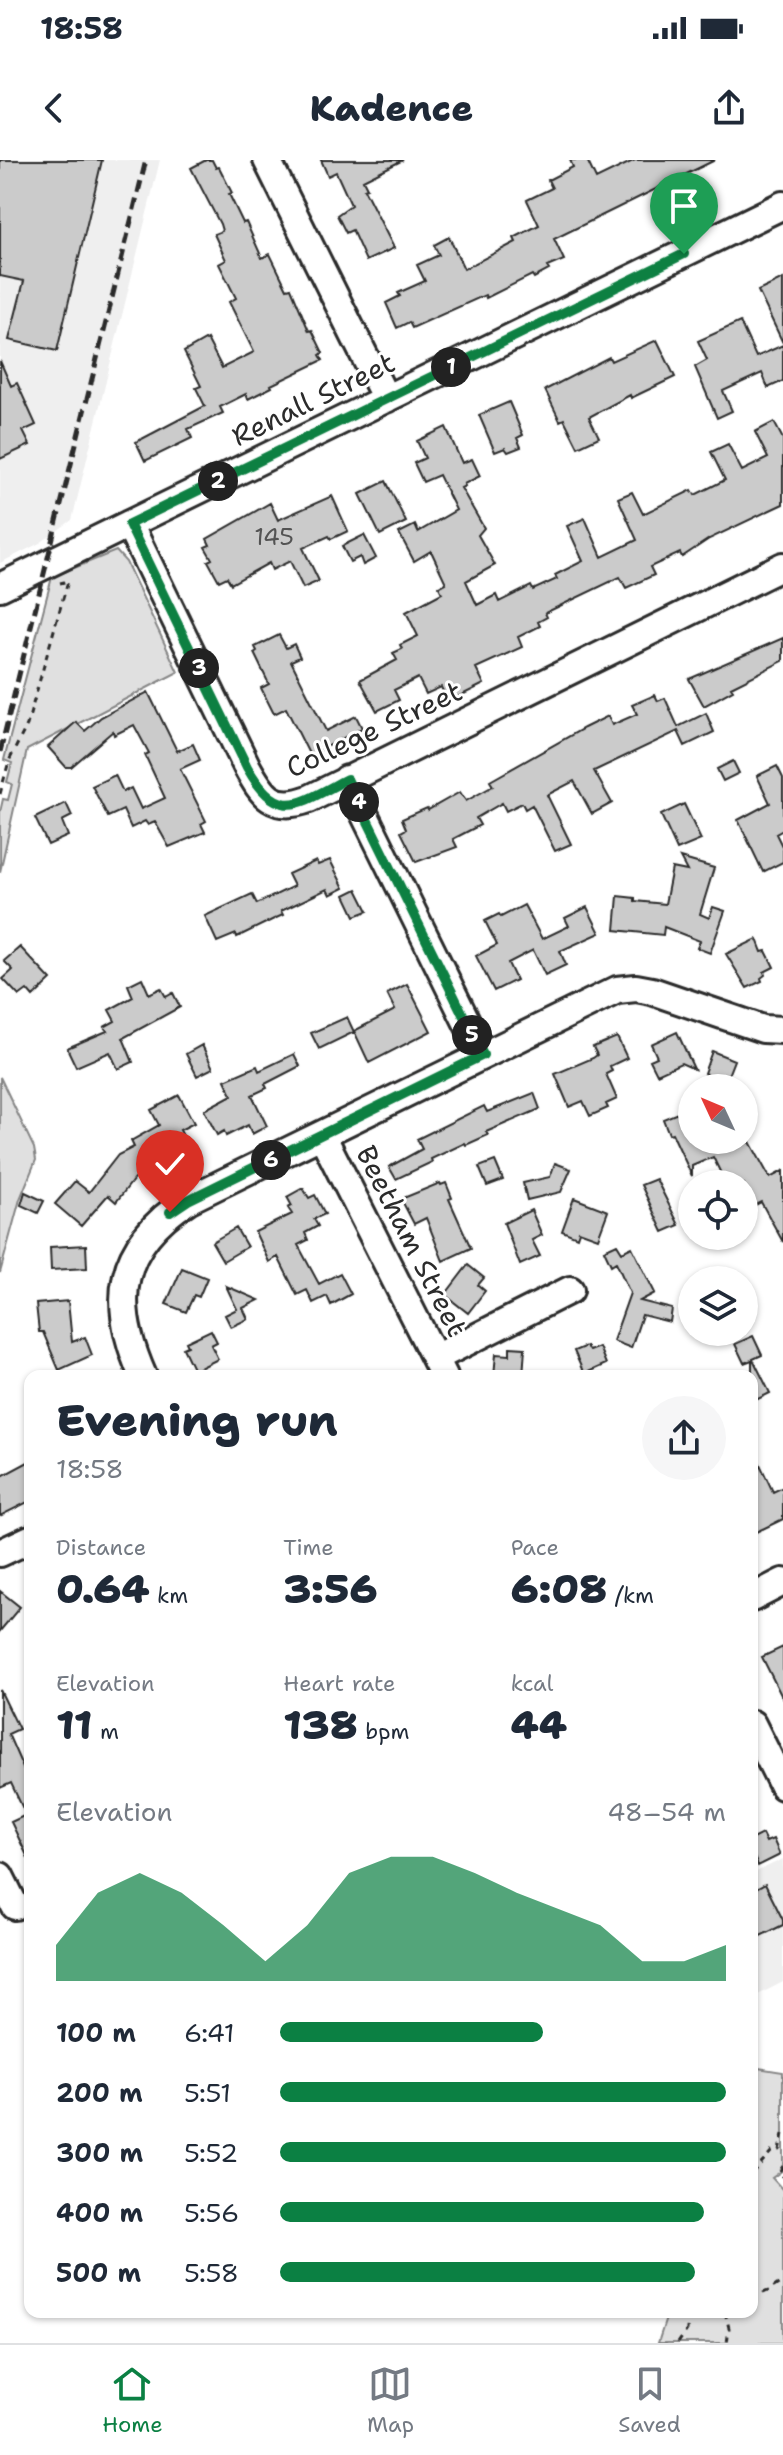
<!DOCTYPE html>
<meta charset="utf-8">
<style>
body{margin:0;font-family:"Shantell Sans",sans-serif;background:#f6f6f7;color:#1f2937;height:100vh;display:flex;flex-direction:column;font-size:30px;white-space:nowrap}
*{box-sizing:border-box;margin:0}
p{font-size:26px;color:#747a83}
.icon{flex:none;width:44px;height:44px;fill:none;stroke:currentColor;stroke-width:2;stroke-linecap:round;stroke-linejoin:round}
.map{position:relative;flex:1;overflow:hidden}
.details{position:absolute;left:24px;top:1210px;width:734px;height:948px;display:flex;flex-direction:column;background:#fff;border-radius:16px;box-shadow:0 2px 6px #0004}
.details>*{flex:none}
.needle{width:52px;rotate:314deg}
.tools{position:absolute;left:678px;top:914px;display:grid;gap:16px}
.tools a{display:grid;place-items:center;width:80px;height:80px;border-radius:50%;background:#fff;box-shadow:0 2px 6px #0004;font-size:40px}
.pin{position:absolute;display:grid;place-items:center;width:68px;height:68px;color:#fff;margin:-82px -34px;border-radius:50% 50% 50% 0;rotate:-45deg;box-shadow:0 0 8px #0007}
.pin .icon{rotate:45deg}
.km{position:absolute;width:40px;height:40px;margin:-20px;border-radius:50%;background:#222;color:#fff;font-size:22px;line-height:40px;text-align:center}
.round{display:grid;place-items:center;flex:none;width:84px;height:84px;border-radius:42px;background:#f6f6f7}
.overview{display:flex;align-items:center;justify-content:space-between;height:136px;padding:0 32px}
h1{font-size:44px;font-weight:800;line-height:60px}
.stats{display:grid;grid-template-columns:repeat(3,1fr);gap:12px;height:136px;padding:8px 32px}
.stats div{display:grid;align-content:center}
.stats b{font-size:40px;font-weight:800}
.stats small{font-size:22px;font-weight:400}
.stats p{font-size:22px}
.chart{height:224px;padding:16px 32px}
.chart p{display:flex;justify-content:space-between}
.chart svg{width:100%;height:144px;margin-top:8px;fill:#0b8043;opacity:.7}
ul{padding:0 32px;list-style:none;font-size:26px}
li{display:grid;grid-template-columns:128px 96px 1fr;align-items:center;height:60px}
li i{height:20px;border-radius:10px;background:#0b8043}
.status{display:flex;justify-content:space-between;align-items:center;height:56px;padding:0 40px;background:#fff;direction:ltr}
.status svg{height:22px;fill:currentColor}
header{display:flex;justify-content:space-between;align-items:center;height:104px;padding:0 32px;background:#fff;font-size:36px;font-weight:800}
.tabs{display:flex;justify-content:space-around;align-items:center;height:112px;border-top:2px solid #e0e1e3;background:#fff;font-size:22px;color:#747a83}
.tabs a{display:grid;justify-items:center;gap:4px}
.tabs .selected{color:#0b8043}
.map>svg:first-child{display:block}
.built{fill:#efefef}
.green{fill:#e0e0e0;stroke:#868686;stroke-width:2}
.building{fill:#cbcbcb;stroke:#2b2b2b;stroke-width:2}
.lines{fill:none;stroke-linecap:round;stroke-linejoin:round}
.minor-casing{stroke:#2b2b2b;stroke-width:32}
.path{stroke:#2b2b2b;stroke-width:3;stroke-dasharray:6 6;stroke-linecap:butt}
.minor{stroke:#fff;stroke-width:26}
.rail{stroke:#2b2b2b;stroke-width:5;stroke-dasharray:12 6;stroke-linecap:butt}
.route-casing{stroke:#fff;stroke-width:16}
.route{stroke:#0b8043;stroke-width:10}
.labels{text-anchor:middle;stroke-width:6;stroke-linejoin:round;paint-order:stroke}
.number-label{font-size:24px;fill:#535353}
.street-label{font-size:28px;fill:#2b2b2b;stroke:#fff}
</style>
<div class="status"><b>18:58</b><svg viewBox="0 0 49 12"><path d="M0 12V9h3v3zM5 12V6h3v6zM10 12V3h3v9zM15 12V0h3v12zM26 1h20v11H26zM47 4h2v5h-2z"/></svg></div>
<header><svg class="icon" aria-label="back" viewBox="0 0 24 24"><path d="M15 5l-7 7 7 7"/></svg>Kadence<svg class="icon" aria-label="share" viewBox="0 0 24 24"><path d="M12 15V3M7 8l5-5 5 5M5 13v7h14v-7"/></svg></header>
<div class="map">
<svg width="783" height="2183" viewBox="0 0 783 2183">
<rect width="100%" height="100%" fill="#fff"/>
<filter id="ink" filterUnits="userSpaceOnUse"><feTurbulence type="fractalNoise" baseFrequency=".0125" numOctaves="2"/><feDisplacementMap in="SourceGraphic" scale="16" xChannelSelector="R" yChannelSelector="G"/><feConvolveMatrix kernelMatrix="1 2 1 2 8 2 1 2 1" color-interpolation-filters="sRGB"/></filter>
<g filter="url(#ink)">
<!-- built -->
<path class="built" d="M0 0H160L72 360 40 383 0 403Z
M783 1699V1822L752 1838V1714Z"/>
<!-- green -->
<path class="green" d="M116 391 126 402 178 512 27 590 0 712V652L3 639 8 640 12 624 7 622 12 603 4 600 52 417Z
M0 917 34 988 36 1000 20 1039 0 1113Z
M752 1907 783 1912V2010L772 2018 783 2030V2183H658L668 2152H752Z"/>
<!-- building -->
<path class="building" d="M0 0H102L57 191 9 180 24 121 0 116Z
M206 0H212L216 8 219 7 232 33 229 34 243 63 246 62 262 98 270 94 287 129 291 128 309 171 312 170 323 193 320 195 323 200 271 225 272 227 248 239 246 234 220 247 223 253 188 269 192 278 145 301 136 282 205 246 196 228 201 226 184 192 207 179 222 208 254 192 229 142 236 138 219 104 226 100 214 74 222 71 220 64 191 8Z
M321 0H403L363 20 367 28 364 29 394 88 366 101 352 70 346 73 337 55 351 45 336 12 328 16Z
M570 0H587L596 19 635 0H715L554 79 564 100 547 107 549 110 534 118 532 115 486 138 485 135 412 168 409 162 397 168 386 143 400 136 398 133 425 121 417 105 439 95 434 85 449 77 464 109 516 82 514 78 539 65 527 40 552 28 548 20 573 7Z
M783 119V183L758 131Z
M740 162 756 197 783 185V221L768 228 762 213 723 231 732 251 717 258 695 207 707 200 698 181Z
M657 180 675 217 631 238 630 235 589 257 599 277 578 287 564 259 560 261 545 230 609 197 611 201Z
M0 201 11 226 17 223 36 265 23 271 30 285 0 299Z
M509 242 523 275 517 278 521 287 508 292 505 288 495 292 479 255Z
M774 262 783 279V344L709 379 682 397 680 393 650 407 654 415 626 428 620 417 545 453 547 457 538 462 540 466 518 477 522 487 476 508 484 524 448 542 441 527 426 534 418 518 394 530 399 540 377 551 360 520 397 500 393 493 402 489 400 485 418 476 406 452 442 433 439 427 446 423 431 391 414 401 399 373 415 365 418 372 456 350 439 315 423 322 414 303 425 298 417 281 446 267 462 303 472 299 480 316 464 324 465 326 461 328 484 368 478 375 495 405 466 421 477 445 496 435 499 442 531 426 533 430 557 419 555 415 583 401 567 366 585 358 602 397 637 380 618 338 632 332 643 354 692 330 695 335 725 320 711 292 728 284 742 311 768 298 755 272Z
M386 321 406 362 380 375 360 334Z
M332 336 348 371 331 379 329 376 303 388 319 421 303 428 290 401 272 410 269 403 231 424 227 417 219 421 208 401 212 399 205 387 210 385 207 379 270 343 278 360Z
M364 375 376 398 363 405 360 397 350 402 342 386Z
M279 475 286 488 294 484 300 497 291 501 326 571 356 556 362 568 310 596 286 548 274 554 261 528 269 524 254 493 257 491 255 487Z
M783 478V501L731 527 733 530 704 546 689 519Z
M148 532 177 591 193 584 200 600 180 609 206 661 201 664 205 672 169 687 155 662 148 665 145 661 131 668 123 650 108 657 92 626 115 615 123 632 131 628 141 649 165 638 145 595 149 593 134 565 114 575 113 571 71 607H66L48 587 76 562 85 571 101 557Z
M655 535 658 541 665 538 678 567 706 553 714 572 685 586 678 571 594 611 612 643 592 654 574 621 547 635 571 684 555 691 532 645 525 649 522 643 506 651 502 643 476 658 480 665 453 679 457 687 416 702 401 672 406 669 402 659 427 648 428 650 460 632 466 641 493 626 490 621 584 568 608 556 612 565 637 554 632 545Z
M733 601 739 613 723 621 717 609Z
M777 606 783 618V670L776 674 783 688V702L763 712 738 660 770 643 757 616Z
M66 643 72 656 62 661 68 676 48 685 35 658Z
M684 644 701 680 677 690 661 655Z
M680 698 714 708 700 754 709 758 713 747 725 751 710 793 697 788 700 781 664 767 663 775 615 770 618 736 635 738V741L665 744 672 708 687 711Z
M330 700 344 728 330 735 327 729 281 751 283 755 274 759 237 777 236 774 217 782 205 756 252 734 257 744 294 726 288 714 316 701 318 705Z
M357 729 368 751 355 756 345 735Z
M524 745 542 779 569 766 565 758 587 747 600 773 560 791 566 805 545 815 533 790 508 803 516 820 494 831 476 796 497 785 485 761 499 754 501 757Z
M757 779 762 792 766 791 774 807 764 812 765 815 761 818 762 821 747 828 726 794Z
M20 787 51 820 33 837 27 830 19 836 3 819 13 810 4 801Z
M142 818 149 834 161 828 166 837 173 833 180 847 123 878 133 902 118 909 110 892 76 907 67 888 107 871 104 867 115 861 109 850 133 837 128 825Z
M407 824 431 871 369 903 354 871 395 850 387 834Z
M347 857 354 872 319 889 311 873Z
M677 872 694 909 681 903 657 914 650 900 657 897 651 884Z
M617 877 627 898 610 906 612 911 606 914 617 939 606 944 608 948 590 956 583 941 569 947 555 914 593 898 597 895 593 887Z
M202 885 213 908 197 916 186 894Z
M712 891 734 900 723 928 703 922 706 914 704 913Z
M294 894 300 906 265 924 267 928 252 935 267 966 252 974 248 965 226 976 224 971 217 975 204 950 232 935 225 920 257 906 259 911Z
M534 933 540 949 486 972 488 975 466 985 465 983 431 999 432 1002 396 1019 389 1007 422 989 417 979 484 946 487 952Z
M179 935 194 963 180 970 186 982 182 984 185 990 134 1019 116 1042 108 1035 81 1066 55 1044 75 1021 89 1032 118 995 134 987 131 981 159 965 151 950Z
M685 950 692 967V980H749L770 1018 783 1011V1082L761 1042 753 1046 744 1024H726L713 997 692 1006V1016L672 973 669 974 663 959Z
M495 1001 503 1020 487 1026 479 1007Z
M555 1003 571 1009 561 1032 527 1040 523 1023 550 1017Z
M656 1019 679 1065 663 1072 641 1025Z
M440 1023 441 1025 446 1023 452 1038 449 1039 471 1088 443 1101 426 1058 414 1064 401 1039Z
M303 1028 309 1038 315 1035 325 1054 314 1059 318 1066 305 1073 308 1080 298 1085 319 1124 340 1113 351 1134 331 1145 327 1136 313 1143 307 1130 297 1135 278 1097 269 1102 255 1072 292 1054 288 1048 292 1046 287 1037Z
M25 1032 44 1041 38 1053 21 1045Z
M574 1038 608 1051 598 1078 579 1071 577 1077 562 1071Z
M531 1050 542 1075 532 1080 540 1096 520 1105 504 1063Z
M236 1068 247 1087 223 1101 212 1082Z
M617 1084 622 1092 632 1087 655 1133 640 1141 672 1149 670 1162 642 1155 631 1188 613 1181 630 1133 616 1102 611 1105 604 1090Z
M86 1085 87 1108 51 1110 50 1087Z
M468 1105 484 1118 478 1125 485 1131 468 1153 445 1135Z
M182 1108 207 1118 199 1137 194 1135 186 1152 166 1144Z
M226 1126 259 1140 243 1148 248 1159 231 1167 225 1155 237 1149Z
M68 1141 72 1182 85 1177 92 1195 59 1210 43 1172H39L36 1144Z
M211 1170 217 1182 211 1185 218 1199 194 1211 183 1188 188 1186 186 1182Z
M753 1176 762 1195 753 1199 770 1233 752 1242V1200L744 1203 735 1184Z
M586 1186 589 1191 599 1187 606 1204 584 1214 574 1191Z
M510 1187 525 1188 523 1216H494L496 1194 510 1195Z
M752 1287 773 1332 783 1327V1359L752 1374Z
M30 1301V1341L0 1356V1317Z
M0 1431 20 1447 0 1471Z
M783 1487V1539L762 1497Z
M0 1530 19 1569 8 1574 30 1624V1702L11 1662 26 1655 11 1623 0 1628Z
M762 1674 766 1682 773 1679 780 1695 758 1706 752 1693V1679Z
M765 1724 783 1760V1765L752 1780V1731Z"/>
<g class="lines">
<!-- minor casing -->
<g class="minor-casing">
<path id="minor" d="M267 0 386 239
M129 364 247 607C263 636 273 652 309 639L783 406
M0 427 783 45
M347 619 483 895
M322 975 444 1216
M435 1198 570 1130
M143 1216C110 1142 117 1086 188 1040L617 830 636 828 652 831 763 869 783 870
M0 1393 30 1379
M752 1438 783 1422
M752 1564 783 1626
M0 1716 15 1746"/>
</g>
<!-- path -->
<path class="path" d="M0 634 9 601 27 565 68 421 60 423
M783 2006 779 2012 783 2017
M752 2013 772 1991 779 1990 783 1974
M752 2138 768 2131 783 2121
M725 2152 729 2168 727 2183
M678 2183 687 2170 688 2152"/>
<!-- minor -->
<use href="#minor" class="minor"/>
<!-- rail -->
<path class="rail" d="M0 592 146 0"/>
</g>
</g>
<g class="lines" filter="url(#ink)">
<!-- route casing -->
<g class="route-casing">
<path id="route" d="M170 1052 188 1040 483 895 347 619C299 644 279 664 247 607L129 364 684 94"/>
</g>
<!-- route -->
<use href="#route" class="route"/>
</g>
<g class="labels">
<!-- number labels -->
<g class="number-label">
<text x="274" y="385">145</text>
</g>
<!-- street labels -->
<g class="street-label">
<text transform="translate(313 239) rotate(-26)" y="10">Renall Street</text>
<text transform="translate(374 569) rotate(-25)" y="10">College Street</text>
<text transform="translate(412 1081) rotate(63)" y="10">Beetham Street</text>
</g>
</g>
</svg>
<div class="tools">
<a><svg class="needle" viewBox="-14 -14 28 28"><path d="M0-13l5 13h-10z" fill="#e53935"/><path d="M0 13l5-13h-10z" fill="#747a83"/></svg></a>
<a><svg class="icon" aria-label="locate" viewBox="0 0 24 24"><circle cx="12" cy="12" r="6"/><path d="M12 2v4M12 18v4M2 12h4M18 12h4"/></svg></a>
<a><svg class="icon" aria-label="layers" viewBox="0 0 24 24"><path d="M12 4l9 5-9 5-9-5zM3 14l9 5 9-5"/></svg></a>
</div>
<div class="pin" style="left:684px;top:94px;background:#1e9e55"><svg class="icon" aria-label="arrive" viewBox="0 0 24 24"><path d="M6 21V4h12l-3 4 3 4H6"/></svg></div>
<div class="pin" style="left:170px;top:1052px;background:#d93025"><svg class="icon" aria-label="check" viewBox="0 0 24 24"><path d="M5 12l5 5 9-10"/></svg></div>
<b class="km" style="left:451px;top:207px">1</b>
<b class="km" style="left:218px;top:321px">2</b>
<b class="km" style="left:199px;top:508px">3</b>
<b class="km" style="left:359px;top:642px">4</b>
<b class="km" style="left:472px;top:875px">5</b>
<b class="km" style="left:271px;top:1000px">6</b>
<section class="details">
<div class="overview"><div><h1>Evening run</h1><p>18:58</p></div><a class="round"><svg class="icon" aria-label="share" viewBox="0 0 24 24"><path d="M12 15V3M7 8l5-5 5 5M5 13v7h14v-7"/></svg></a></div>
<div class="stats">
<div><p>Distance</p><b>0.64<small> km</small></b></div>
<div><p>Time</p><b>3:56</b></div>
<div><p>Pace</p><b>6:08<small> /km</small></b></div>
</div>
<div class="stats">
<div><p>Elevation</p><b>11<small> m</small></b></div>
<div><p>Heart rate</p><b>138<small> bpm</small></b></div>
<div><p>kcal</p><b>44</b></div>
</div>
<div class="chart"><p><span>Elevation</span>48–54 m</p>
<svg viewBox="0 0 160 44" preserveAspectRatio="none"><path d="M0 44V33L10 17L20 11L30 17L40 27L50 38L60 27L70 11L80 6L90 6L100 11L110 17L120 22L130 27L140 38L150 38L160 33V44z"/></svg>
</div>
<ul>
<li><b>100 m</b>6:41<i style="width:59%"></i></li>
<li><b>200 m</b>5:51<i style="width:100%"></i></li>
<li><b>300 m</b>5:52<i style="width:100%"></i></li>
<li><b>400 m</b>5:56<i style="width:95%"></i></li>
<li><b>500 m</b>5:58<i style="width:93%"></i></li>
</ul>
</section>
</div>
<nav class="tabs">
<a class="selected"><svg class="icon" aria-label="home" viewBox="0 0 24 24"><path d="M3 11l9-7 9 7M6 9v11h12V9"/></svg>Home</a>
<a><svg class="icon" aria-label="map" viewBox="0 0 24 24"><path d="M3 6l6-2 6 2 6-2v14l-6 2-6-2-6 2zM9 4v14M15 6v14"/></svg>Map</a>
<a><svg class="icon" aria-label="saved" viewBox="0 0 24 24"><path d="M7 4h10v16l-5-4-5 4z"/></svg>Saved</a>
</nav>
